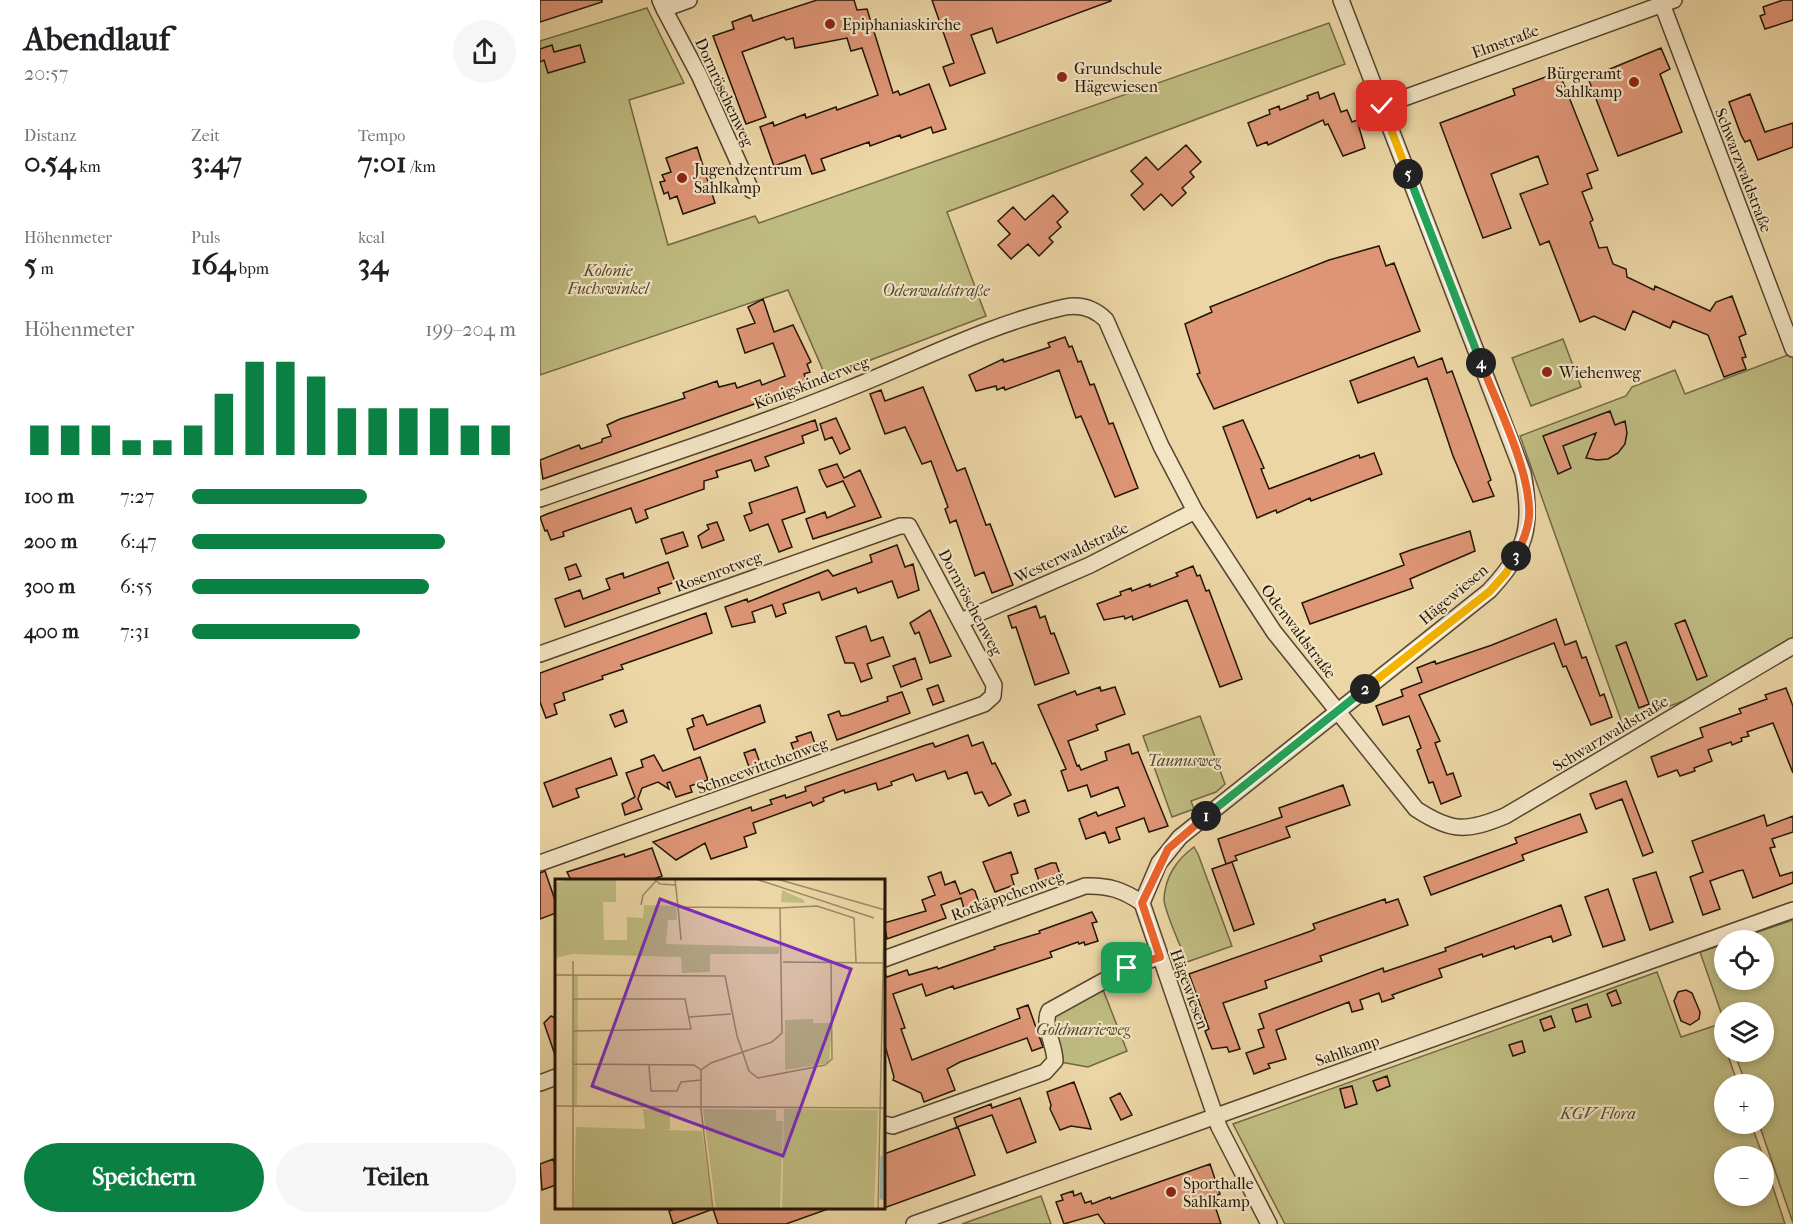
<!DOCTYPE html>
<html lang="de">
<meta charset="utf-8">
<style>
body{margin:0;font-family:"IM FELL French Canon",serif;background:#f6f6f6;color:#202124;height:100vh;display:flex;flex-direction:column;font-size:22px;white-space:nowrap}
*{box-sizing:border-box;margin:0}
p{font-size:20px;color:#757577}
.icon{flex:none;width:33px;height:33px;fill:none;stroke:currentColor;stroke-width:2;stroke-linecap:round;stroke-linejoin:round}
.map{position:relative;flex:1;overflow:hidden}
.side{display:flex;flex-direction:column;background:#fff;width:540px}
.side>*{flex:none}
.fabs{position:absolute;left:1174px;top:930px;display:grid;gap:12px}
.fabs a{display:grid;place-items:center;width:60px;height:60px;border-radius:50%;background:#fff;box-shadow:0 3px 9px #0003;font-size:30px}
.pin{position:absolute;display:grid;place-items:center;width:51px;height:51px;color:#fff;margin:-26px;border-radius:12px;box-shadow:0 3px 9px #0006}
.km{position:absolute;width:30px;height:30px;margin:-15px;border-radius:50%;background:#222;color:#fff;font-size:16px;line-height:30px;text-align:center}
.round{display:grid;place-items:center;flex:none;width:63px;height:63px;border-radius:32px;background:#f6f6f6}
.head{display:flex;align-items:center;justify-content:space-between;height:102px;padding:0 24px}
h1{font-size:33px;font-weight:700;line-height:45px}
.stats{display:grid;grid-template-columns:repeat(3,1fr);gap:9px;height:102px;padding:6px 24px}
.stats div{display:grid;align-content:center}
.stats b{font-size:30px;font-weight:700}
.stats small{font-size:16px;font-weight:400}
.stats p{font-size:16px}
.chart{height:168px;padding:12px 24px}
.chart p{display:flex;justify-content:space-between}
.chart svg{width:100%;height:108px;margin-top:6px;stroke:#0b8043;stroke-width:6}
.cta{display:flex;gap:12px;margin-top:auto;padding:12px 24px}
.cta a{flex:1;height:69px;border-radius:36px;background:#0b8043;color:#fff;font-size:24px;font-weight:700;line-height:69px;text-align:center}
.cta a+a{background:#f6f6f6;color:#202124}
ul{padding:0 24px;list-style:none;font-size:20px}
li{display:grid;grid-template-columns:96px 72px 1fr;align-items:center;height:45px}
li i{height:15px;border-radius:8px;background:#0b8043}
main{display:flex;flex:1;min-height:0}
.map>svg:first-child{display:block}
.green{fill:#bfbc81;stroke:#706844;stroke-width:1.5}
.building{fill:#df9677;stroke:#221507;stroke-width:1.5}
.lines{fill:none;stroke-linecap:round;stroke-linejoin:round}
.minor-casing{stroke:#54452e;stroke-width:18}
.minor{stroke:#f3e4c4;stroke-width:15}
.split-1-casing{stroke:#fff;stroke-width:12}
.split-2-casing{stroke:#fff;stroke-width:12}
.split-3-casing{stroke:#fff;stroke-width:12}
.split-4-casing{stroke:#fff;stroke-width:12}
.split-5-casing{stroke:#fff;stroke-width:12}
.split-6-casing{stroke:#fff;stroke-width:12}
.split-1{stroke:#f0652b;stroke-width:8}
.split-2{stroke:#22a559;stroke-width:8}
.split-3{stroke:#f5b400;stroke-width:8}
.split-4{stroke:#f0652b;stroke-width:8}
.split-5{stroke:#22a559;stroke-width:8}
.split-6{stroke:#f5b400;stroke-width:8}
.poi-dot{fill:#8f2418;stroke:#f3e4c4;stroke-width:2}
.labels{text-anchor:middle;stroke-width:4.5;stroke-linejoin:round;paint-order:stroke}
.poi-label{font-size:16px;fill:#221507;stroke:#f3e4c4;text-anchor:start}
.street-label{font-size:16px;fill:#221507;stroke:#f3e4c4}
.park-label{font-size:16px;font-style:italic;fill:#51472c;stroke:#f3e4c4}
.inset-river{fill:none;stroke:#9bb7af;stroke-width:3}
.inset-road{fill:none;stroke:#9b8966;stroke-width:1.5}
.view{fill:#7b2cbf;fill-opacity:0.15;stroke:#7b2cbf;stroke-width:3}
.inset-edge{fill:none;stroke:#221507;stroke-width:3}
</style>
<main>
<section class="side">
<div class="head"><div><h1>Abendlauf</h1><p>20:57</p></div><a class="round"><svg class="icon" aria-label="share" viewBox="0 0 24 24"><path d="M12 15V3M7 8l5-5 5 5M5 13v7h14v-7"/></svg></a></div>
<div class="stats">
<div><p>Distanz</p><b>0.54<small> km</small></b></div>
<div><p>Zeit</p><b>3:47</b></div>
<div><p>Tempo</p><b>7:01<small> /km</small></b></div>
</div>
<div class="stats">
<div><p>Höhenmeter</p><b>5<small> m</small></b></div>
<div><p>Puls</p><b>164<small> bpm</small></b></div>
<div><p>kcal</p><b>34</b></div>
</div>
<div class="chart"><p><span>Höhenmeter</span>199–204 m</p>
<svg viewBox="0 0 160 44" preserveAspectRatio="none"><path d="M5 44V32M15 44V32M25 44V32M35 44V38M45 44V38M55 44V32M65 44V19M75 44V6M85 44V6M95 44V12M105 44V25M115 44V25M125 44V25M135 44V25M145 44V32M155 44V32"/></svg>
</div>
<ul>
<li><b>100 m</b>7:27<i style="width:54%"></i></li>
<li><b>200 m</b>6:47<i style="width:78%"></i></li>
<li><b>300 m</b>6:55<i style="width:73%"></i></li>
<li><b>400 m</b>7:31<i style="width:52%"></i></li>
</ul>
<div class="cta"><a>Speichern</a><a>Teilen</a></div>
</section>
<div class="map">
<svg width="1253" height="1224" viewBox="0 0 1253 1224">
<rect width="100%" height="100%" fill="#ecd6a5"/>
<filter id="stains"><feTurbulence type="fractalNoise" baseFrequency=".00333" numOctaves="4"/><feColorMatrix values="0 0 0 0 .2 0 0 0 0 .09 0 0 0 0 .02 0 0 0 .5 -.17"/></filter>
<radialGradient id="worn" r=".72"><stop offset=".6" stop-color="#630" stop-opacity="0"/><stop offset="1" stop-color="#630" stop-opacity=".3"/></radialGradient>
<!-- green -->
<path class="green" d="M107 8 144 83 89 100 128 245 215 216 219 223 789 23 805 64 407 212 446 316 286 377 248 290 0 375V41Z
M1023 339 1041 387 991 406 972 358Z
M1253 353V646L1183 687 1082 723 980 436 1086 396 1092 387 1135 370 1145 394Z
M660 716 685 784 676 792 651 801 654 809 632 817 603 736Z
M654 847 658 854 692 946 647 962C642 950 624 910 624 899 625 877 637 859 654 847Z
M1253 920V1223L1219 1124H1224V1084H1206L1194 1052H1224V1012H1185V1024L1160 952 1185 944V980H1224V940H1194Z
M1117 972 1141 1037 1177 1025 1198 1084H1185V1124H1211L1223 1156H1185V1196H1224V1160L1245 1224H745L693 1124Z
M560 982 587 1051 548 1067 515 1061 506 1015Z
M501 1196 511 1224H422Z"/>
<!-- building -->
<path class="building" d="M0 0H62V2L0 22Z
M277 0H314L317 10 327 9 353 93 358 91 360 95 389 84 406 129 393 133 391 127 361 138 360 135 330 146 329 142 281 159 285 170 272 174 265 155 234 166 220 127 233 122 234 126 265 114 266 118 296 107 297 110 338 95 322 48 311 51 307 38 255 48 253 38 246 40 244 37 202 52 226 117 206 124 173 36 194 29 192 22 211 15 213 21Z
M392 0H571V1L457 43 452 28 431 35 445 73 410 86 403 67 414 63Z
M1243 0H1253V20L1225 29 1220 16 1225 14 1223 7Z
M12 45 14 52 40 45 45 62 8 73 4 60 0 62V49Z
M1121 48 1130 69 1120 74 1142 132 1078 156 1048 78Z
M1019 72 1058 170 1047 174 1052 188 1042 192 1053 220 1050 222 1059 248 1067 247 1073 264 1086 269 1087 277 1114 290 1115 286 1170 311 1176 302 1192 296 1205 331 1206 334 1199 337 1206 357 1202 358 1206 369 1184 377 1168 335 1133 321 1130 328 1093 311 1085 330 1054 316 1040 322 1009 241 1000 245 980 194 1008 184 998 156 951 174 971 228 943 238 900 123 975 95 973 89Z
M778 92 780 99 794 93 801 112 807 110 812 122 817 120 825 148 803 156 788 124 785 125 783 120 728 145 727 142 717 146 708 123 730 114 729 110 739 106 740 110 768 99 767 96Z
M1210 94 1225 132 1253 123V147L1218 160 1210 140 1205 142 1201 135 1189 102Z
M646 145 661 162 650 172 654 177 642 188 646 193 632 206 621 194 604 210 591 195 603 184 591 171 606 157 618 170Z
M157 147 175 203 143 214 137 196 130 199 128 192 124 194 120 182 125 181 122 175 131 172 126 158Z
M513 195 528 212 517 222 521 227 509 238 513 242 499 256 488 244 471 259 458 245 470 234 458 221 473 207 485 220Z
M839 246 846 266 854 263 880 331 674 409 657 374 660 373 645 324 672 312 670 307 789 260Z
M223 299 234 332 253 325 271 362 267 364 270 372 264 374 268 385 3 479 0 460 39 445 41 449 62 442V439L71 436 67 425 80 419 145 398 143 393 177 381 179 387 195 383 197 388 220 380 222 385 245 376 233 343 205 353 197 329 215 323 208 307Z
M525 337 529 347 532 346 538 362 541 361 550 385 554 384 569 424 573 423 598 488 575 497 541 416 536 418 519 370 465 390 464 387 457 390 456 386 436 391 429 375 463 359 464 362 510 347 508 343Z
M874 357 878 367 902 358 907 373 912 371 951 480 948 482 954 496 933 502 913 456 887 378 818 403 810 381Z
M383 387 417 471 425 468 446 525 450 524 473 585 452 593 444 572 435 576 416 520 410 523 405 509 408 507 391 461 382 464 365 427 345 434 330 394 341 390 345 401Z
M1070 411 1075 425 1085 421 1087 433 1085 444 1078 453 1068 459 1057 460 1046 458 1056 433 1023 446 1031 468 1018 474 1003 436Z
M296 418 310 449 300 454 292 437 285 440 280 424Z
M275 420 278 430 262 436 264 443 225 457 229 466 215 471 211 460 176 471 178 477 164 481V489L105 510 108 518 96 523 91 508 23 532 24 536 11 540 7 530 5 531 0 517 7 514Z
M703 420 724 468 721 469 729 489 819 455 820 458 834 453 842 474 771 501 770 498 737 513 736 510 717 518 683 427Z
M297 464 304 478 320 470 341 517 273 539 266 519 285 512 287 518 315 506 303 481 287 487 283 480 279 470Z
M257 487 265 512 242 520 252 547 239 552 228 524 210 531 204 516 212 513 209 503Z
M177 522 184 540 162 548 158 536 169 529 167 525Z
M930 531 935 551 870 579 873 588 770 624 762 603 864 565 860 554 871 550Z
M143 532 148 546 126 554 121 539Z
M357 545 365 567 373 564 379 590 358 598 352 581 318 593 316 588 282 600 279 592 243 604 246 613 236 617 232 605 212 612 215 622 192 627 185 607 207 599 208 602 288 570 293 576 332 562 330 555Z
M128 562 135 582 118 588 120 593 25 627 15 599 40 590 43 599 70 589 66 579 83 573 84 578Z
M36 564 41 576 29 580 25 568Z
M653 566 657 576 660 575 666 591 669 590 702 679 680 687 647 600 593 620 592 616 585 619 584 616 564 620 557 604 581 595 580 592 591 588 592 591 610 584V587L638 576 636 573Z
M496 606 500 618 505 616 511 634 514 633 529 673 495 685 476 627 472 628 468 616Z
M390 610 411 656 390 663 379 632 375 634 370 623Z
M166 613 172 633 81 665 83 669 62 676 63 679 23 693 25 700 14 704 17 714 6 718 0 702V673Z
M1016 619 1025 645 1036 641 1042 658 1046 657 1060 696 1064 694 1072 717 1051 725 1026 666 1023 667 1014 643 879 695 900 741 895 743 907 775 913 773 921 796 901 804 893 782 889 783 877 750 881 748 869 716 843 725 836 706 863 696 861 690 882 682 877 668 895 661 896 664 952 645Z
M1145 620 1167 676 1157 680 1135 624Z
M326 626 331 641 343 637 350 656 327 664 332 678 321 682 314 663H305L296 637Z
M1086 642 1109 704 1099 708 1076 646Z
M375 658 382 679 361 687 353 666Z
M398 685 404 701 393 705 387 689Z
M560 687 561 691 575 687 585 714 556 725 558 730 528 741 537 766 539 765 541 770 567 760 565 752 589 744 592 754 598 752 628 826 609 832 604 818 576 828 580 839 569 843 565 832 546 839 539 819 556 812 558 816 585 806 578 787 551 797 547 785 528 791 521 771 526 769 498 705 535 691 537 695Z
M1246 688 1253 706V773L1233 723 1207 732 1209 736 1201 738 1202 741 1192 745 1191 742 1168 750 1172 761 1154 768 1155 771 1140 776 1137 770 1118 777 1111 757 1163 737 1160 728 1201 713 1199 709 1227 699 1225 695Z
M362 692 370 713 297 740 288 715 299 711 301 716 308 715 348 701 347 697Z
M220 705 225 722 154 750 147 729 154 726 152 719 163 715 167 725Z
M83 710 87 722 75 727 70 715Z
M271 732 276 747 255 754 251 743 258 741 256 737Z
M428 735 432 746 443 742 452 764 455 763 471 795 449 806 442 792 435 794 427 772 408 779 405 771 376 781 373 774 351 782 352 785 338 790 336 783 305 793 304 790 283 798 284 801 273 806 271 802 213 823 216 833 204 837 207 847 171 859 165 843 136 860 113 842 211 807 212 811 232 804 230 800 245 795 246 798 266 791 265 787 386 745 393 743 395 747Z
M215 749 220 763 209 767 204 753Z
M114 755 123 771 160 757 168 780 150 786 152 792 136 797 130 782 127 783 129 789 118 782 102 788 98 799 102 809 85 815 82 804 95 797 86 773 103 767 101 760Z
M71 758 77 775 36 789 39 797 13 807 4 783Z
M1086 781 1113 852 1103 856 1082 799 1056 809 1050 794Z
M803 785 810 805 746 827 750 837 695 856 697 860 686 864 678 839 742 817 739 808Z
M485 800 489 812 478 816 474 804Z
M1040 814 1047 832 982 855 984 860 891 895 884 877 977 843 975 838Z
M1224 815 1227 826 1253 816V832L1232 839 1235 847 1230 848 1240 876 1253 872V883L1213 898 1203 870 1198 871 1170 881 1180 909 1163 915 1150 877 1163 872 1152 841Z
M112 848 122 876 111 880H31L27 872 84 854 85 857Z
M471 852 478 873 471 875 474 885 455 892 443 862Z
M692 862 714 924 694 931 672 869Z
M511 863H516L521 877 500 884 495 869Z
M5 871 16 903V913L0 919V873Z
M401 872 405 885 415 881 420 894 432 889 435 891 440 906 425 912 421 898 401 905 406 918 347 939 344 923 386 911 382 900 395 895 388 877Z
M1116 872 1133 922 1110 930 1093 879Z
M1068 889 1085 940 1063 947 1045 897Z
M845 899 846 903 858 899 868 925 780 956 782 961 725 981 727 988 683 1003 700 1049 689 1052 687 1047 672 1049 665 1031 669 1029 649 974 771 931 775 929 773 924Z
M1021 905 1031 935 1013 942 1011 936 975 949 974 946 943 957 942 954 899 969 902 977 852 995 854 998 842 1002 839 993 820 1000 823 1009 812 1012 809 1002 736 1030 746 1059 728 1064 730 1068 714 1074 706 1053 724 1047 718 1030 724 1028 719 1014 843 968 844 972 906 951 905 948Z
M552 912 557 922 552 923 558 941 545 945 544 942 539 944 538 942 510 952 512 957 414 989 413 986 386 996 382 984 353 994 365 1028 361 1029 372 1060 480 1018 477 1009 488 1005 503 1047 492 1051 487 1038 420 1062 407 1069 415 1090 384 1102 381 1093 353 1080 354 1077 344 1042V972L347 977 367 970 369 975 397 967 398 969 455 949 454 947 500 933 499 931Z
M1076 990 1081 1003 1072 1006 1067 994Z
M1146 990 1152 993 1160 1012 1159 1019 1150 1025 1141 1021 1134 1001 1138 992Z
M1047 1004 1051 1017 1036 1022 1032 1009Z
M11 1016 16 1018 15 1055 4 1023Z
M1011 1016 1015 1027 1004 1031 1000 1020Z
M982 1041 985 1052 973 1056 969 1045Z
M847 1076 850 1086 837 1091 833 1081Z
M534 1082 548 1120 551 1129 531 1126 520 1130 510 1109 511 1105 507 1092Z
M812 1086 817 1104 805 1108 800 1089Z
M580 1093 592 1115 581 1120 570 1098Z
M480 1098 496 1142 467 1153 452 1115 417 1127 414 1118 451 1104 452 1108Z
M418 1127 435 1175 344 1208V1154Z
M13 1159 16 1168V1185L2 1190 0 1164Z
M670 1164 680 1194 672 1197 681 1224H565L558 1214 524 1224 516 1202 523 1200 521 1195 533 1191 534 1196 541 1193 545 1203 551 1201 552 1204 570 1197 571 1199Z
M137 1208H288V1209L246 1224H178L173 1209 133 1224 129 1211Z"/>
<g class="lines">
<!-- minor casing -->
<g class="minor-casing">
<path id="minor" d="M120 0 124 9 149 0
M1122 4 1253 349
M124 9 159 75 211 190
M842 106 1134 0
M0 499C102 463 207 430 308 389 379 361 450 324 525 307 541 304 554 308 566 320L621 446 655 511 734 632 876 809C911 832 926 832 965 816L1253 646
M421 621 550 565 655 511
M0 654 360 526H369L454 685 453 696 444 704 0 863
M344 959 545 886C568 885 583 890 602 903
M0 1083 16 1077
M344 1124 353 1126 505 1072 515 1061C515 1045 502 1025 509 1011L587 968 619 957
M374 1224 1253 910
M729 1224 679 1127 602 903 619 863 640 837 949 591C987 551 993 526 983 473L801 0"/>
</g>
<!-- minor -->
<use href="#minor" class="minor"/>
</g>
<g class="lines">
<!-- split-1 casing -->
<g class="split-1-casing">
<path id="split-1" d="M587 968 620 957 602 903 628 849 666 816"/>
</g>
<!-- split-2 casing -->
<g class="split-2-casing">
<path id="split-2" d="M666 816 825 689"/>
</g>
<!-- split-3 casing -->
<g class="split-3-casing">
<path id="split-3" d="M825 689 950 591 966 573 976 556"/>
</g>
<!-- split-4 casing -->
<g class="split-4-casing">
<path id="split-4" d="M941 363C957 404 992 474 989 517 988 530 982 544 976 556"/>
</g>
<!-- split-5 casing -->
<g class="split-5-casing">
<path id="split-5" d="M868 174 941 363"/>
</g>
<!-- split-6 casing -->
<g class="split-6-casing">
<path id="split-6" d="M842 106 868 174"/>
</g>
<!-- split-1 -->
<use href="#split-1" class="split-1"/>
<!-- split-2 -->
<use href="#split-2" class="split-2"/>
<!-- split-3 -->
<use href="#split-3" class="split-3"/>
<!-- split-4 -->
<use href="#split-4" class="split-4"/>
<!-- split-5 -->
<use href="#split-5" class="split-5"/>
<!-- split-6 -->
<use href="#split-6" class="split-6"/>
</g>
<!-- markers -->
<g class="poi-dot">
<circle cx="290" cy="24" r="6"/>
<circle cx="522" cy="77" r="6"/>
<circle cx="1094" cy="82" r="6"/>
<circle cx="142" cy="178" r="6"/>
<circle cx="1007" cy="372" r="6"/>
<circle cx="631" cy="1192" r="6"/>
</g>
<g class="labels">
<!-- poi labels -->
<g class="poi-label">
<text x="302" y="30">Epiphaniaskirche</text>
<text x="534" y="74">Grundschule<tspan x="534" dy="18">Hägewiesen</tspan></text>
<text x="1082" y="79" text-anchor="end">Bürgeramt<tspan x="1082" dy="18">Sahlkamp</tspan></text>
<text x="154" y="175">Jugendzentrum<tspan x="154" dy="18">Sahlkamp</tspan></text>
<text x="1019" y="378">Wiehenweg</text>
<text x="643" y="1189">Sporthalle<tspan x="643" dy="18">Sahlkamp</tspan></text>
</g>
<!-- street labels -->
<g class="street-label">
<text transform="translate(965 41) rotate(-20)" y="6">Elmstraße</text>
<text transform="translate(185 92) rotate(65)" y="6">Dornröschenweg</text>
<text transform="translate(1204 170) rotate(69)" y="6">Schwarzwaldstraße</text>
<text transform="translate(271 382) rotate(-21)" y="6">Königskinderweg</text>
<text transform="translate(531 552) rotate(-25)" y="6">Westerwaldstraße</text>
<text transform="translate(178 571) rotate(-20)" y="6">Rosenrotweg</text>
<text transform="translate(913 594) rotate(-40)" y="6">Hägewiesen</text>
<text transform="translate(431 602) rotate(62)" y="6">Dornröschenweg</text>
<text transform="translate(759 631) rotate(53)" y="6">Odenwaldstraße</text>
<text transform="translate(1070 733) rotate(-31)" y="6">Schwarzwaldstraße</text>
<text transform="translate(222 765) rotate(-20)" y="6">Schneewittchenweg</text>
<text transform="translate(467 895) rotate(-20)" y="6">Rotkäppchenweg</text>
<text transform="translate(650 989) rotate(70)" y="6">Hägewiesen</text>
<text transform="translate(807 1050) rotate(-19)" y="6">Sahlkamp</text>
</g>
<!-- park labels -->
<g class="park-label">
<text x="68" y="276">Kolonie<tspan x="68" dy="18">Fuchswinkel</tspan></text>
<text x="396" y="296">Odenwaldstraße</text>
<text x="644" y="766">Taunusweg</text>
<text x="543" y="1035">Goldmarieweg</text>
<text x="1058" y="1119">KGV Flora</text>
</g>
</g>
<!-- overview -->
<g transform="translate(15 879)">
<rect width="330" height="330" fill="#ecd6a5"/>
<path d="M15 0H61V23H48L49 61H72V38L88 39 89 26 121 27 122 41H113L111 65 224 68V75H155V93L127 94 126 78 17 75 0 79V4ZM227 11 249 21V24L226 23ZM18 96H23L22 227H18ZM258 140V144H277L274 184 230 191V141ZM88 230 115 231V250L110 251 147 252 158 330H19L21 248 90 250ZM148 230 221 231V242H228L225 330H161ZM229 230 323 231 319 330H227ZM328 231H330V321H326Z" fill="#bfbc81"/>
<path class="inset-river" d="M326 320 327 277"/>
<path class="inset-road" d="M99 0 105 5 121 6M120 0 123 28 225 29 227 154 217 163 156 184 146 191V230L158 330M201 0 319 39M222 0 330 31M86 26 88 16 101 2M123 28 126 61M225 29 262 27 299 39 301 83M228 83 328 84M0 96 170 97 182 157 194 192 203 199 270 186 277 180 276 83M18 120H130L136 150 18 152M134 138 176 135M18 185 139 186 146 191M94 186 96 212H122L126 203 146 201M0 227 330 229M18 330V82M323 330 330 0"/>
<path class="view" d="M105 20 296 90 228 277 37 207Z"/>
<rect width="330" height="330" class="inset-edge"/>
</g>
<rect width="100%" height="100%" filter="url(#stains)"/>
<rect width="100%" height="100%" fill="url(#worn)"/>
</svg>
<div class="fabs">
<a><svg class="icon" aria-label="locate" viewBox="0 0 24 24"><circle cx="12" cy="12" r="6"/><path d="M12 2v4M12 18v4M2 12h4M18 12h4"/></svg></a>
<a><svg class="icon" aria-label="layers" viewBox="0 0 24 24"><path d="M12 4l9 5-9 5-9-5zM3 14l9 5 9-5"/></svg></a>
<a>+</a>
<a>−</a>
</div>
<div class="pin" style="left:587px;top:968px;background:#1e9e55"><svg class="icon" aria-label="arrive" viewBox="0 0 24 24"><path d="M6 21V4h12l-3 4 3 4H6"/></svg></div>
<div class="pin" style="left:842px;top:106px;background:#d93025"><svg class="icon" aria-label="check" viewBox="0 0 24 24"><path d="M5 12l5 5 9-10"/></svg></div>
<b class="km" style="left:666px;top:816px">1</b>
<b class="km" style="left:825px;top:689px">2</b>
<b class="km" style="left:976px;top:556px">3</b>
<b class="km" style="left:941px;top:363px">4</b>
<b class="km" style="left:868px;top:174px">5</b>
</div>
</main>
